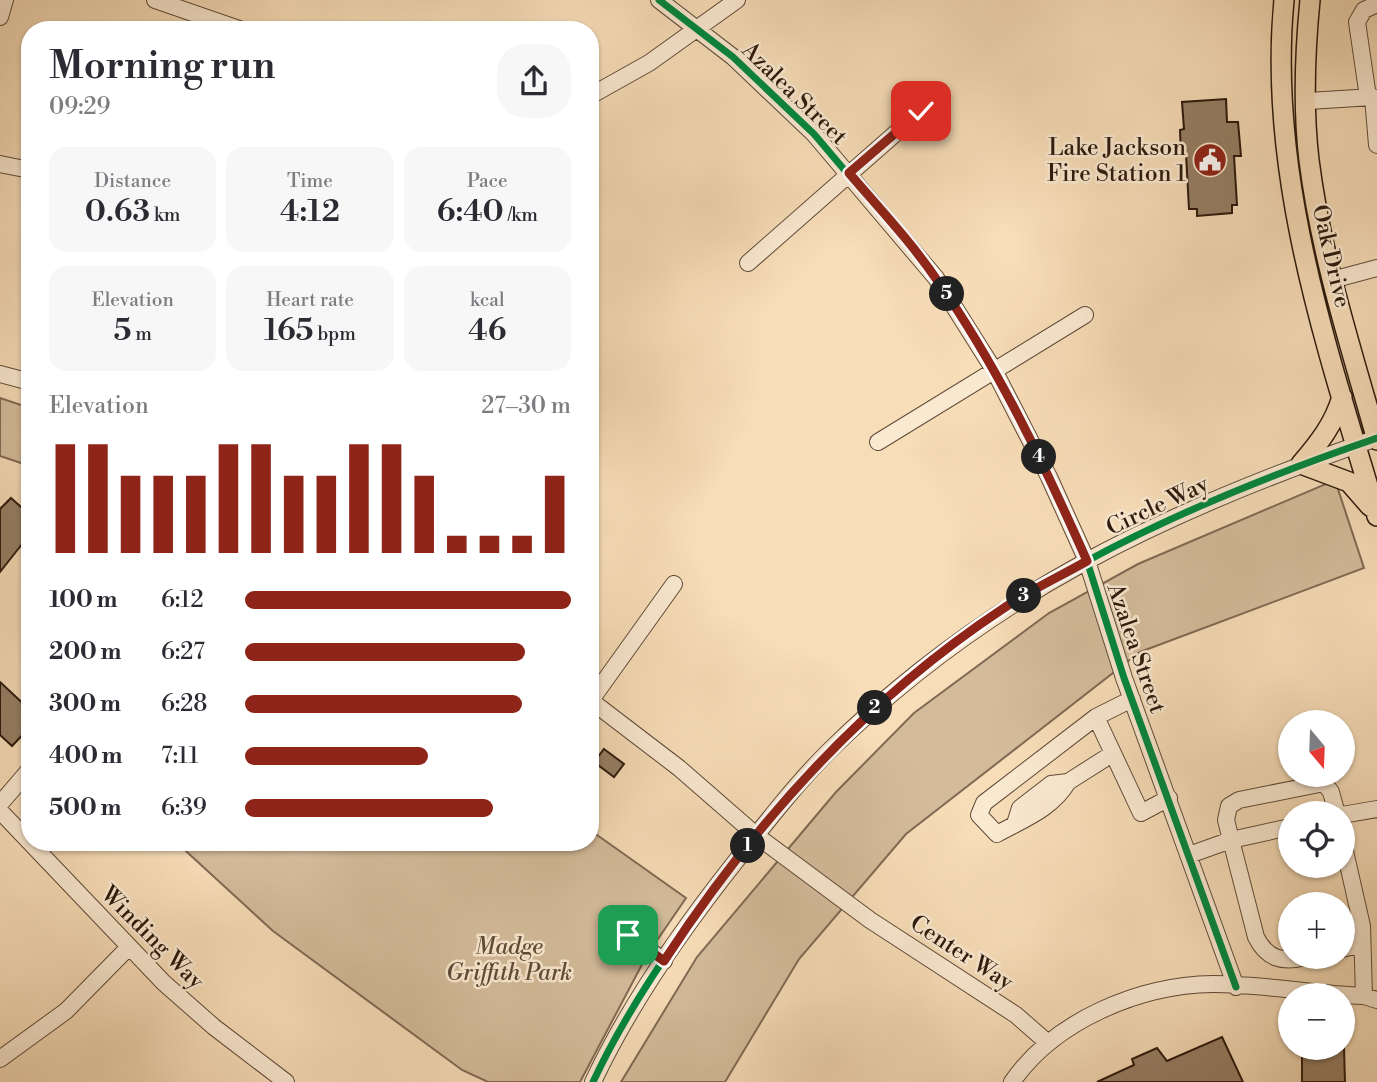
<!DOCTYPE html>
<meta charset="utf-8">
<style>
body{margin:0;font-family:"Libre Bodoni",serif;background:#f7f7f7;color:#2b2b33;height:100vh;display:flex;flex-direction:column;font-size:26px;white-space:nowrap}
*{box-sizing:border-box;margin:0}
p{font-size:23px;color:#7c7c81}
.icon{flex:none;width:38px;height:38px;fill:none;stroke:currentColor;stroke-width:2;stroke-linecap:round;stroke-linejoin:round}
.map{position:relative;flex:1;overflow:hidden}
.side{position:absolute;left:21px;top:21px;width:578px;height:830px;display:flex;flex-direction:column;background:#fff;border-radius:28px;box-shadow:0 2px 5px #0004}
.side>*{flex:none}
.needle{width:46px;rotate:161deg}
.buttons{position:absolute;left:1278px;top:710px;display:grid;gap:14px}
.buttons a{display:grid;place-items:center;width:77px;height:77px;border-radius:50%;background:#fff;box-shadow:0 2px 5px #0004;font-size:35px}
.pin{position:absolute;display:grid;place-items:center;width:60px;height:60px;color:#fff;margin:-30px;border-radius:14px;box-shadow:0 4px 10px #0006}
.km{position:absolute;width:35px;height:35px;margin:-18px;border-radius:50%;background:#222;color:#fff;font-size:19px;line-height:35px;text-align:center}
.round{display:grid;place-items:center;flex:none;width:74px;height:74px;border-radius:28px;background:#f7f7f7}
.headline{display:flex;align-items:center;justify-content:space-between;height:119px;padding:0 28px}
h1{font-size:38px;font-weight:600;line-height:52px}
.stats{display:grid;grid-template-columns:repeat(3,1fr);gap:10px;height:119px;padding:7px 28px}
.stats div{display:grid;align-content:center;border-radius:18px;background:#f7f7f7;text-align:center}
.stats b{font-size:30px;font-weight:600}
.stats small{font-size:19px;font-weight:400}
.stats p{font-size:19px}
.chart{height:196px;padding:14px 28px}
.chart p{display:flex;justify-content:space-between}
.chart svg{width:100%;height:126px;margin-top:7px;stroke:#8f2418;stroke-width:6}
ul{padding:0 28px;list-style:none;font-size:23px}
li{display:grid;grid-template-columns:112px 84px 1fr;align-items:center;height:52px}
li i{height:18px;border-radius:9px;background:#8f2418}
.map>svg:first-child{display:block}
.green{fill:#d4bc9b;stroke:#806a54;stroke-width:2}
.building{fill:#967f65;stroke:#2c190c;stroke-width:2}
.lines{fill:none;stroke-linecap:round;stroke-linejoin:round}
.minor-casing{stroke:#5f4a37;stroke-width:18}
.major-casing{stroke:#2c190c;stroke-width:22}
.minor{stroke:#fae9d1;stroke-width:16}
.major{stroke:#f7ddb8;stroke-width:19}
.cycleway-casing{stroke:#fae9d1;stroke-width:11}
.cycleway{stroke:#00873e;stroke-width:7}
.route-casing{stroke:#fff;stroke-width:14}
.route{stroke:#8f2418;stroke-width:9}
.labels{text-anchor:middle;stroke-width:5;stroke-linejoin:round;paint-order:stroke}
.street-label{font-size:23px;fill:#2c190c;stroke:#fae9d1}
.poi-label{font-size:23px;fill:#2c190c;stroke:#fae9d1;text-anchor:end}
.park-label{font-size:23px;font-style:italic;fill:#5e4a37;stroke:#fae9d1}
</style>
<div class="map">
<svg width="1377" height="1082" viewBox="0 0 1377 1082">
<rect width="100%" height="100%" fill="#f7ddb8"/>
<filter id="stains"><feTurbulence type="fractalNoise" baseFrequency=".00286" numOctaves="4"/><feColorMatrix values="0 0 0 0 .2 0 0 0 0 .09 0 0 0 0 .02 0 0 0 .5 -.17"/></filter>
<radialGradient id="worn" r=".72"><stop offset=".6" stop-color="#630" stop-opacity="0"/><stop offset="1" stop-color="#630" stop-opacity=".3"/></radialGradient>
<!-- green -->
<path class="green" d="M0 398 30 408V466L0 456Z
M1335 480 1364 568 1140 652 906 834 799 959 725 1082H621L697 957 836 792 914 713 1049 613 1138 564Z
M590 830 686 898 647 955 580 1082H488L462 1070 273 931 176 842H590Z"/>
<!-- building -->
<path class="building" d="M1226 99 1227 122H1238L1241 156H1234L1237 205H1232V213L1197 216V209H1189L1186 154H1181L1180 130 1184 129 1182 102Z
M11 498 30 515V534L0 572V509Z
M0 682 30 710V727L12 746 0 735Z
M604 749 624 764 614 777 594 762Z
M1222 1037 1243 1082H1097L1134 1065 1132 1059 1157 1048 1167 1061Z
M1302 1048H1344L1345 1082H1302Z"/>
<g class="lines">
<!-- minor casing -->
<g class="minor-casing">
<path id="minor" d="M155 0 242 30
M659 0 733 57 814 134 936 278 994 370 1049 477 1087 561 1124 678 1236 987
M0 17 5 0
M590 96 649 63 737 0
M1368 97 1357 22 1364 10 1377 4
M1308 101 1373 97 1377 145
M0 164 30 170
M748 263 921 111
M1332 280 1377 268
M0 374 30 382
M878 442 1085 315
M590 700 679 768 757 836 870 920 1016 1015 1048 1043
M591 700 674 584
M1096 717 1132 699
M1068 782C1052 809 1024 819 997 834L979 815 984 803 1096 717 1141 813 1169 798
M0 804 30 769
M0 811 164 983 214 1027 286 1082
M1342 815 1377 809
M1015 824 1020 808 1051 784 1068 782 1112 754
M1290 827 1231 840 1256 937C1267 959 1282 963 1306 957
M1342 838 1362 926 1364 996
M1189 855 1231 840 1226 820 1229 806 1239 800 1324 783 1331 792 1337 814
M628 935 664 961
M1342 949 1362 944
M0 1059 66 1011 128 948
M593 1082C630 1003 682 929 736 861 765 824 795 785 828 752 988 594 1167 510 1377 438
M1012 1082C1055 1020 1140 985 1213 984 1261 984 1315 994 1364 996L1377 1000"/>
</g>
<!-- major casing -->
<g class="major-casing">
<path id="major" d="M1284 0C1267 176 1328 351 1377 516
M1310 0C1305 51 1303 109 1309 160 1321 256 1351 348 1377 440
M1342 397C1334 424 1319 443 1301 464L1349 482 1370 506"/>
</g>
<!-- minor -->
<use href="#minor" class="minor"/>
<!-- major -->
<use href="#major" class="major"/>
<!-- cycleway casing -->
<g class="cycleway-casing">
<path id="cycleway" d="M659 0 733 57 814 134 936 278 994 370 1049 477 1087 561 1124 678 1236 987
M593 1082C630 1003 682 929 736 861 765 824 795 785 828 752 988 594 1167 510 1377 438"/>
</g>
<!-- cycleway -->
<use href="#cycleway" class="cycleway"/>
</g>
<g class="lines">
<!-- route casing -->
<g class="route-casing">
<path id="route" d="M628 935 664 961C754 823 866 699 1004 608 1030 590 1059 577 1087 561 1044 464 998 367 937 280 911 242 879 208 849 173L921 111"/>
</g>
<!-- route -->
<use href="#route" class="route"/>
</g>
<!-- icons -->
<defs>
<g id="civic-disc" transform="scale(1.75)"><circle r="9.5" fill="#8f2418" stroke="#fae9d1"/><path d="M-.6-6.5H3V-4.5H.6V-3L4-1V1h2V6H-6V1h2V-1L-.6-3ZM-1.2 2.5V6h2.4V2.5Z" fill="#fff"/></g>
</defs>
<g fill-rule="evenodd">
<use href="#civic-disc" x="1210" y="160"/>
</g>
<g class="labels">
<!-- street labels -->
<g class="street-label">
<text transform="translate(795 93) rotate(44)" y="8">Azalea Street</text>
<text transform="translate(1332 256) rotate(77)" y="8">Oak Drive</text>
<text transform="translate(1157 505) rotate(-25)" y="8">Circle Way</text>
<text transform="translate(1137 648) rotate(71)" y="8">Azalea Street</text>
<text transform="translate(153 937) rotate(45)" y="8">Winding Way</text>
<text transform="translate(962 952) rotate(33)" y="8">Center Way</text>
</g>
<!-- poi labels -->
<g class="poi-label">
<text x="1186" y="155">Lake Jackson<tspan x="1186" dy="26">Fire Station 1</tspan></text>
</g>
<!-- park labels -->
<g class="park-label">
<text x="509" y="954">Madge<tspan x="509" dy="26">Griffith Park</tspan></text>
</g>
</g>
<rect width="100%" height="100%" filter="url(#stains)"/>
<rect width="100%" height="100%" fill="url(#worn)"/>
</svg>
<div class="buttons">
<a><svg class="needle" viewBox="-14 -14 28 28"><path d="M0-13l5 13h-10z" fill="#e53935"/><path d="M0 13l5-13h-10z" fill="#7c7c81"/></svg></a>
<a><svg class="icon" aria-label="locate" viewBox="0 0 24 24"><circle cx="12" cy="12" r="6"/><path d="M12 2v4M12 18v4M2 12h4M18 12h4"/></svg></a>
<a>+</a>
<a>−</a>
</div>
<div class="pin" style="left:628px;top:935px;background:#1e9e55"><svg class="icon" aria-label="arrive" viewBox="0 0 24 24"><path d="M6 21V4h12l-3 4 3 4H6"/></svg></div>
<div class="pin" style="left:921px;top:111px;background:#d93025"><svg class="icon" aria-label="check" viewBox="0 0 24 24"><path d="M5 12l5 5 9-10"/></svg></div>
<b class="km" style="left:748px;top:846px">1</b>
<b class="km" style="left:875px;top:708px">2</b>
<b class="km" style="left:1024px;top:596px">3</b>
<b class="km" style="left:1039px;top:457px">4</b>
<b class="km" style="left:947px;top:294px">5</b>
<section class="side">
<div class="headline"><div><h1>Morning run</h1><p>09:29</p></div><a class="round"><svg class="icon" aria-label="share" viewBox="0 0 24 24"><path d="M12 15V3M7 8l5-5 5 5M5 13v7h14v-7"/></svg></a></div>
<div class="stats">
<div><p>Distance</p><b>0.63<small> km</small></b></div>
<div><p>Time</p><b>4:12</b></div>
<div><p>Pace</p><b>6:40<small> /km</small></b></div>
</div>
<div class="stats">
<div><p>Elevation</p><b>5<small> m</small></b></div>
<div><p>Heart rate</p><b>165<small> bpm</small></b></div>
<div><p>kcal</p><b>46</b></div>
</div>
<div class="chart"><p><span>Elevation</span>27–30 m</p>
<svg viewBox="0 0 160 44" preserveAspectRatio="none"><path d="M5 44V6M15 44V6M25 44V17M35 44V17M45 44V17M55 44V6M65 44V6M75 44V17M85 44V17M95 44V6M105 44V6M115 44V17M125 44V38M135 44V38M145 44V38M155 44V17"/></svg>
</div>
<ul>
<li><b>100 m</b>6:12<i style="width:100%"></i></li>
<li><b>200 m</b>6:27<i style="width:86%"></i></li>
<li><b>300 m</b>6:28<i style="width:85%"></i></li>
<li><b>400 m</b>7:11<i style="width:56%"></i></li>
<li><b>500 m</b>6:39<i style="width:76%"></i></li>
</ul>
</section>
</div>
